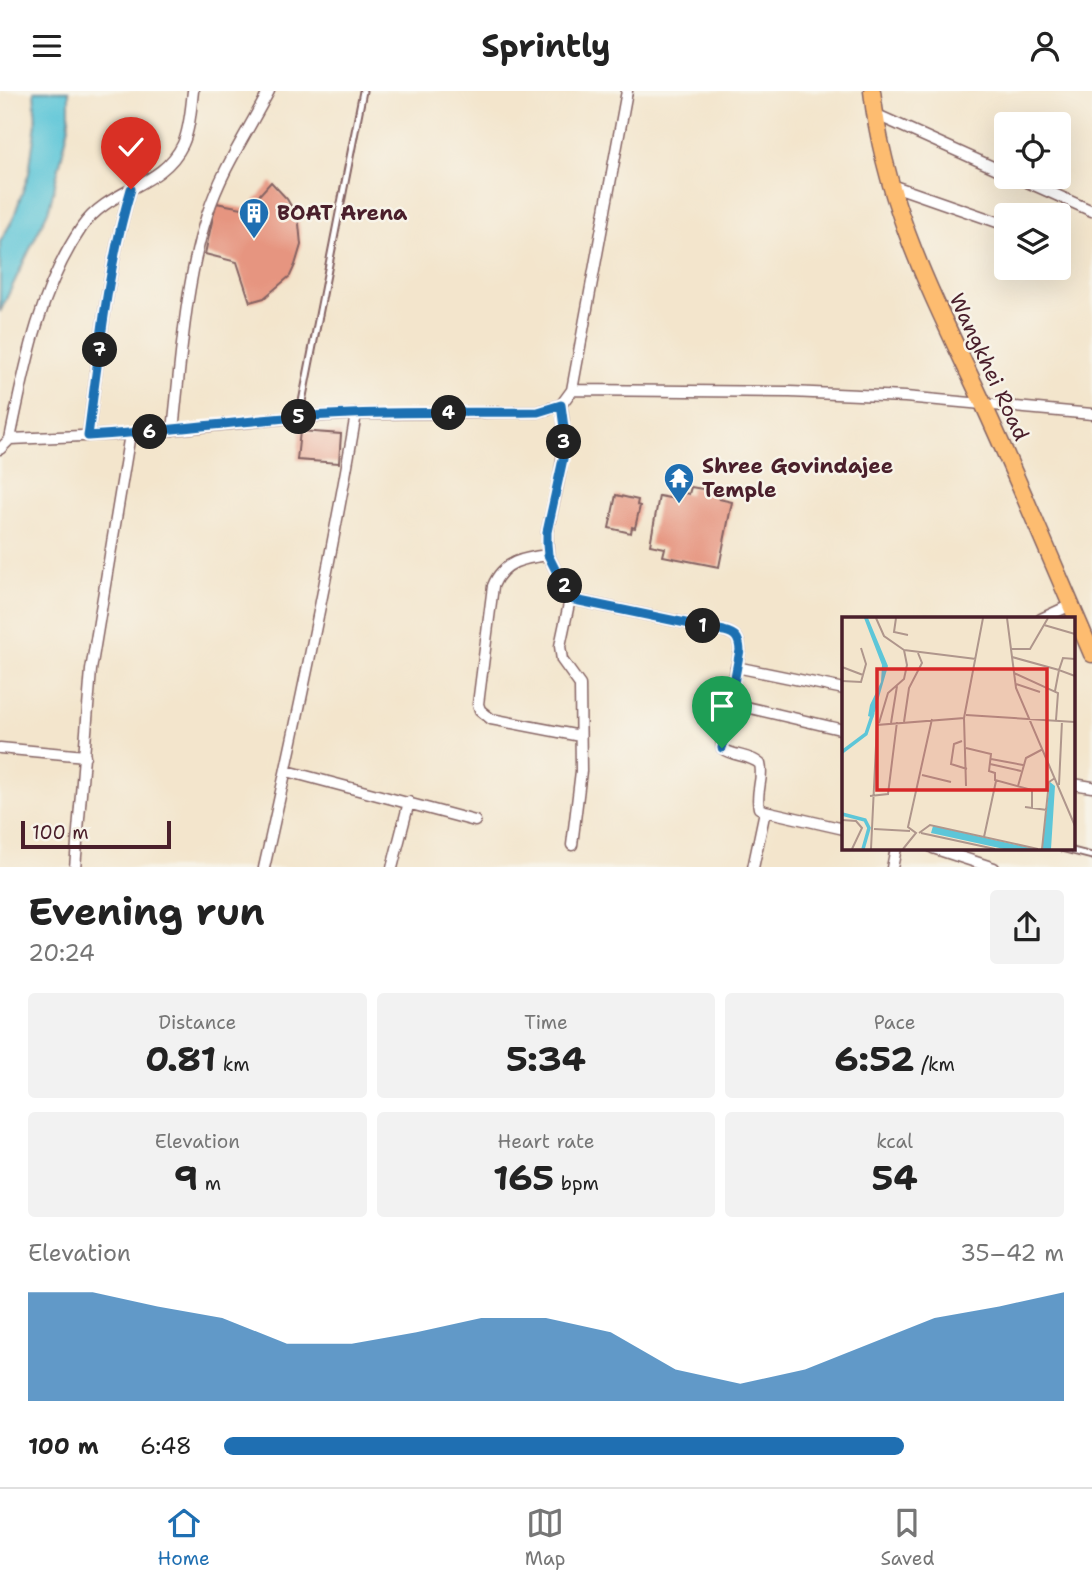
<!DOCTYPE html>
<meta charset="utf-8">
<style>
body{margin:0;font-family:"Shantell Sans",sans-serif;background:#f2f2f2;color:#222;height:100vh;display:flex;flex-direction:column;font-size:26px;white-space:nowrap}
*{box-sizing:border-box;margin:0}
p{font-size:23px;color:#767676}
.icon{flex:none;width:38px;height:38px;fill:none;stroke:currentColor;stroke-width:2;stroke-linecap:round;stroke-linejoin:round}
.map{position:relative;height:776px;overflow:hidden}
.drawer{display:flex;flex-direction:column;background:#fff;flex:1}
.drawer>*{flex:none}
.fabs{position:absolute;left:994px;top:21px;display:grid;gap:14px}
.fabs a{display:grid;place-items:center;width:77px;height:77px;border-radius:7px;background:#fff;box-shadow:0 7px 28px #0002;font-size:35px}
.scale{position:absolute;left:21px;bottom:18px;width:150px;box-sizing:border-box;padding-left:7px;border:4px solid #4a1f2b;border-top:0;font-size:19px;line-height:24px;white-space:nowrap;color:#4a1f2b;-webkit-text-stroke:5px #f7f3e8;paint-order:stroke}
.pin{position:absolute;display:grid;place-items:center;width:60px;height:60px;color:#fff;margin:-72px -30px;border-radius:50% 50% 50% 0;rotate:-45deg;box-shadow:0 0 7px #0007}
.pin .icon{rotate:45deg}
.km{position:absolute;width:35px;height:35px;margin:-18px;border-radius:50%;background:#222;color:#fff;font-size:19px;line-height:35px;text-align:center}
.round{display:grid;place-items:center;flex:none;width:74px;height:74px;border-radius:7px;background:#f2f2f2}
.head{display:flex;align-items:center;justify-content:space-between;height:119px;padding:0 28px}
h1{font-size:38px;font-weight:700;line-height:52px}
.metrics{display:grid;grid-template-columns:repeat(3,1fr);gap:10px;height:119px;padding:7px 28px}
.metrics div{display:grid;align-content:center;border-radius:7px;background:#f2f2f2;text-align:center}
.metrics b{font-size:35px;font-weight:700}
.metrics small{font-size:19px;font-weight:400}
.metrics p{font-size:19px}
.chart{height:196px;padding:14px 28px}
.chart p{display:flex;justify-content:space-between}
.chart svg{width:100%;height:126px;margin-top:7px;fill:#1f6fb2;opacity:.7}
ul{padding:0 28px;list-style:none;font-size:23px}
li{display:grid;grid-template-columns:112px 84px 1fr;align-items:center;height:52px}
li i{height:18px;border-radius:9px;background:#1f6fb2}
header{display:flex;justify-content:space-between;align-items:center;height:91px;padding:0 28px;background:#fff;font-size:32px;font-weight:700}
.tab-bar{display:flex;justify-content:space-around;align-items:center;height:98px;border-top:2px solid #e0e0e0;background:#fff;font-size:19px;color:#767676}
.tab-bar a{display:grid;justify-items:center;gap:4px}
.tab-bar .on{color:#1f6fb2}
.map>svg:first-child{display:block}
.water{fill:#5dc6d8;stroke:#547282;stroke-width:2}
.building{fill:#e69580}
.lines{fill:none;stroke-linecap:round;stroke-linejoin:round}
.lane-casing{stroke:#856463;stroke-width:9}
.street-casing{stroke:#856463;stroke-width:13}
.primary-casing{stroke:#856463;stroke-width:19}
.lane{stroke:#fff;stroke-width:5}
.street{stroke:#fff;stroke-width:10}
.primary{stroke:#fdbc70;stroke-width:16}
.route-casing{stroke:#fff;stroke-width:14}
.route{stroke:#1f6fb2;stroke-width:9}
.labels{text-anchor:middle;stroke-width:5;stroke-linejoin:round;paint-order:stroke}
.poi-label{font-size:21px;font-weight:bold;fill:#4a1f2b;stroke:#f7f3e8;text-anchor:start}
.street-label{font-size:21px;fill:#4a1f2b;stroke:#f7f3e8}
.inset-river{fill:none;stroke:#5dc6d8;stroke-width:3.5}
.inset-road{fill:none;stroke:#af968c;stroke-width:2}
.view{fill:#d62828;fill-opacity:0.15;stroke:#d62828;stroke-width:3.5}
.inset-edge{fill:none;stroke:#4a1f2b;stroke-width:3.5}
</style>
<header><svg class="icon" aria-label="menu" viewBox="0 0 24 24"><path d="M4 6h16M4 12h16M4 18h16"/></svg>Sprintly<svg class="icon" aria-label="person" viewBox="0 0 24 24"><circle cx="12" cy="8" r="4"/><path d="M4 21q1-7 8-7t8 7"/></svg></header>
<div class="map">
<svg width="1092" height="777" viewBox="0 0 1092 777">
<rect width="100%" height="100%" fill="#f7f3e8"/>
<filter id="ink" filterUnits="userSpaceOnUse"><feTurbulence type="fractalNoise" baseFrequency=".0143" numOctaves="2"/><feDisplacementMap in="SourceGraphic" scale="14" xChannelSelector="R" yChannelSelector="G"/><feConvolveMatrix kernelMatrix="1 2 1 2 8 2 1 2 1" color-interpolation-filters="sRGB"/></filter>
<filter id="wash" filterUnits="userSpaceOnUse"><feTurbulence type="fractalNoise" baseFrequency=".00686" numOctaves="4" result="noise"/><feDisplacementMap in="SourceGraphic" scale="28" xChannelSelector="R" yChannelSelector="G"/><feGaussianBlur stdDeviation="1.57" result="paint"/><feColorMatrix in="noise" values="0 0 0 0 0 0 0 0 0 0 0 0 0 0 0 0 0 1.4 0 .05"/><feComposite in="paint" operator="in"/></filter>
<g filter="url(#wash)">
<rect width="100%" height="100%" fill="#f3e5cc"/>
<!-- water -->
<path class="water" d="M34 0H69V35L49 118 0 221V151L13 128 29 82 36 32Z"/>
<g id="blocks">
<!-- building -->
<path class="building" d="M271 91 287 108 294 120 299 133 301 154 295 174 290 185 264 207 250 211 237 171 205 163 216 112 247 118Z
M300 340 341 343 339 372 297 369Z
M691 396 720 401 719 408 732 411 719 476 663 465 665 457 650 454 659 405 675 408 676 400 689 403Z
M616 404 638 409 637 414 640 415 635 437 632 436 631 442 609 437Z"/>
</g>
</g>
<g filter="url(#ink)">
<use href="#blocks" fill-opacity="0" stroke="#856463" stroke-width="2"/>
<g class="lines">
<!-- lane casing -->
<g class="lane-casing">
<path id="lane" d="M299 326 363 0
M1061 757 1092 765"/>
</g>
<!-- street casing -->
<g class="street-casing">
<path id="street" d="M875 23 1006 82
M1016 86 1092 120
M891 94 1006 134
M572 299 790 301 905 306 1092 323
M561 314C570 357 556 399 547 441L548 464 570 508 560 555 562 569 580 594 581 680 572 754
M173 339C181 268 185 193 207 124 222 78 247 42 269 0
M88 345C99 262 107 178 131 98
M10 348C25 275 39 199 82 136 110 96 162 97 183 53 190 37 191 17 193 0
M0 358 10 348 130 343 299 326 356 323 538 321 561 314 572 299 627 0
M548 464C524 467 503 470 493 495L478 613 480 619 491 628 580 645
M570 508 724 540C736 543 739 547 740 559L722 649V657C733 666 749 663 760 673 764 688 755 701 759 717L765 720 844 738
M1041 528 1071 514
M736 576 844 598
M729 612 844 639
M0 657 85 665
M287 680 475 730
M1073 693 1092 696
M933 757 994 777
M75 777 91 579 130 343
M264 777C298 626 330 475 356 323
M392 777 409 711
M753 777 765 720
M892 777 896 757"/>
</g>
<!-- primary casing -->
<g class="primary-casing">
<path id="primary" d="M872 0C885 118 937 213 986 319 1023 400 1057 482 1092 563"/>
</g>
<!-- lane -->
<use href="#lane" class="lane"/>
<!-- street -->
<use href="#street" class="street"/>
<!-- primary -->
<use href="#primary" class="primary"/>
</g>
</g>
<g class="lines" filter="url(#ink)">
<!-- route casing -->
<g class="route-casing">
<path id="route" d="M131 98C107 178 99 262 88 345 159 341 229 331 299 326 379 320 459 322 538 321L561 314 565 344 563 368 547 441V453L548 464 570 508 724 540C736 543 739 547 740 559L722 657"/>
</g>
<!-- route -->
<use href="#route" class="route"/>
</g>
<!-- icons -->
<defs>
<g id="building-pin" transform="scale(1.575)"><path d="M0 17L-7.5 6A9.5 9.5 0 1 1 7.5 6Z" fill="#1f6fb2" stroke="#f7f3e8"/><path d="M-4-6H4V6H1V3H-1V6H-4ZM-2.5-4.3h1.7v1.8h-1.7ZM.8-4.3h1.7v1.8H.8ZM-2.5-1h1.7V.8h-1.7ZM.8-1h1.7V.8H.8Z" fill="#fff"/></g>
<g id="temple-pin" transform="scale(1.575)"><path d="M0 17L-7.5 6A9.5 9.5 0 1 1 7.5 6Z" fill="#1f6fb2" stroke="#f7f3e8"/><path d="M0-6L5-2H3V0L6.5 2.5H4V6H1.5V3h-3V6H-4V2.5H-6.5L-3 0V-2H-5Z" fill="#fff"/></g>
</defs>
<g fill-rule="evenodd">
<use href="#building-pin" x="254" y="122"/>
<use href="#temple-pin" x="679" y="387"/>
</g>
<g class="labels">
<!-- poi labels -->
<g class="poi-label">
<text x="277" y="129">BOAT Arena</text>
<text x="702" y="382">Shree Govindajee<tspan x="702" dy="24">Temple</tspan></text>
</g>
<!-- street labels -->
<g class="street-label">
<text transform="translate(989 276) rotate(65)" y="7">Wangkhei Road</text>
</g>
</g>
<!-- overview -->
<g transform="translate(842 526)">
<rect width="233" height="233" fill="#f3e5cc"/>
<path d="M22 1H26L46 49 31 101 26 99 28 88 39 65 40 48ZM208 165 213 169 209 232H200ZM91 209 193 232H162L89 216Z" fill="#5dc6d8"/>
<path class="inset-river" d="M0 135 24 117 31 96M0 197 23 203 27 211 21 232"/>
<path class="inset-road" d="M34 1 42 19 62 33 65 48 62 62 46 76 37 106M54 1 52 15 66 18M165 1 174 71 233 209M202 8 233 17M168 32H188L206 1M62 33 134 42M170 40 217 53 221 41 233 42M0 50 21 58M172 56 216 76 214 103M0 64 19 65 24 47 19 31M174 67 198 75M213 74 217 53 233 59M124 98 233 105M122 101 124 169M62 105 67 71 80 46 76 36M49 106 55 69M120 124 112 127 109 147 125 152M124 131 149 137 147 154 153 156V163L190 173V191M149 142 181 148M148 147 179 154M80 158 109 165M217 168 220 104M176 169 184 141 201 132M28 179 46 177 55 105M183 190 205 193M0 203 14 204 20 211 10 232M32 212 68 214M77 216 88 208 196 232M79 216 153 232M142 220 154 164M29 232 35 108 122 101 141 1M61 232 74 216 66 210 90 102M200 232 207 165 213 161"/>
<path class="view" d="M35 52H205V173H35Z"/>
<rect width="233" height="233" class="inset-edge"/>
</g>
</svg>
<div class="fabs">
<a><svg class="icon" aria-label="locate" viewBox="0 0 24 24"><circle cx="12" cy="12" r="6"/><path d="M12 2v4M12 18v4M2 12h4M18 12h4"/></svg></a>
<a><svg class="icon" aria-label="layers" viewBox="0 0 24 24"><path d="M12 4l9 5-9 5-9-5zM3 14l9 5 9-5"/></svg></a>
</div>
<div class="scale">100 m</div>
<div class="pin" style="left:722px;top:657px;background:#1e9e55"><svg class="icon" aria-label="arrive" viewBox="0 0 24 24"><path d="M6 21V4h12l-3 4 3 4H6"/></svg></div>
<div class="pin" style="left:131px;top:98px;background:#d93025"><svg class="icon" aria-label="check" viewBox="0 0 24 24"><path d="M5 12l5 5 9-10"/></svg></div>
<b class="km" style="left:703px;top:535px">1</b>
<b class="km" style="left:565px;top:495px">2</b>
<b class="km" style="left:564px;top:351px">3</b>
<b class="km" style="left:449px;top:322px">4</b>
<b class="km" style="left:299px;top:326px">5</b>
<b class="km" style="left:150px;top:341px">6</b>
<b class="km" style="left:100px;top:259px">7</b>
</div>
<section class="drawer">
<div class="head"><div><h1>Evening run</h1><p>20:24</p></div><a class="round"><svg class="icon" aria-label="share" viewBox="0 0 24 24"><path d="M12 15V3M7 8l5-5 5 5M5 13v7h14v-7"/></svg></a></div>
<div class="metrics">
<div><p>Distance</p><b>0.81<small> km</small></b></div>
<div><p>Time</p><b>5:34</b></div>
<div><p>Pace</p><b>6:52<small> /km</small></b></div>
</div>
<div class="metrics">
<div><p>Elevation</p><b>9<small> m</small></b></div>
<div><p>Heart rate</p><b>165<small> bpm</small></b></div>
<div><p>kcal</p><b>54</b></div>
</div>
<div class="chart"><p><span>Elevation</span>35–42 m</p>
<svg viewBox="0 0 160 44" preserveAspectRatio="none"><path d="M0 44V6L10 6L20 11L30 15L40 24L50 24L60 20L70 15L80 15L90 20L100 33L110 38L120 33L130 24L140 15L150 11L160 6V44z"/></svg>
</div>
<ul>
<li><b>100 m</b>6:48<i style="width:81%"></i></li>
</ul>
</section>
<nav class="tab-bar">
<a class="on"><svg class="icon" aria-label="home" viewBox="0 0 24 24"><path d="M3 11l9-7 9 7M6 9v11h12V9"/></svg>Home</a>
<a><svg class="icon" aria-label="map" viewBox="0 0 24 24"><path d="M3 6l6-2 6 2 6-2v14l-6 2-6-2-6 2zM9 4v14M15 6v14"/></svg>Map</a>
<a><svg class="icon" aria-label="saved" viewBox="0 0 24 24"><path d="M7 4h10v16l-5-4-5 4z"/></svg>Saved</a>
</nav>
